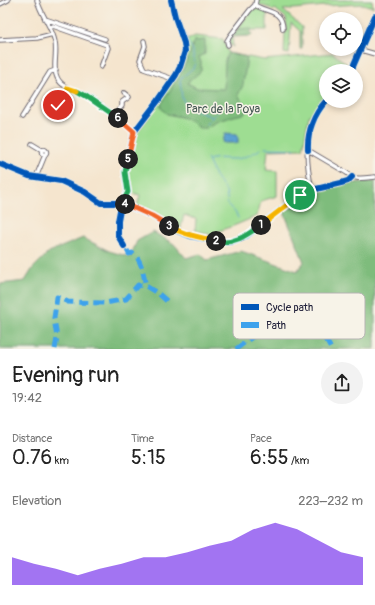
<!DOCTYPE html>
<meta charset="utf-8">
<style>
body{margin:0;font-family:Pangolin,sans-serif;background:#f2f2f2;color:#222;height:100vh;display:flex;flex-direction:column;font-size:15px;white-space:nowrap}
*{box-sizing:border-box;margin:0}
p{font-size:13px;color:#767676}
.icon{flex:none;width:22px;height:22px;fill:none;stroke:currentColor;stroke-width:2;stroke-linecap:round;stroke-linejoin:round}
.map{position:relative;height:349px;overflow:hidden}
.sheet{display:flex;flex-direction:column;background:#fff;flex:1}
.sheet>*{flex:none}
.fabs{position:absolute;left:319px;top:12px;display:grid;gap:8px}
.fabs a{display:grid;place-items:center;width:44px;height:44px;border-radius:50%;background:#fff;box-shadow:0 2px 6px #0003;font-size:20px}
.pin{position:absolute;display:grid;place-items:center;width:34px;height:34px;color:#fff;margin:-17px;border:2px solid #fff;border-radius:50%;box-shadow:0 1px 4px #0007}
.km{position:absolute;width:20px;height:20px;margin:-10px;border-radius:50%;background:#222;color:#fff;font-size:11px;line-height:20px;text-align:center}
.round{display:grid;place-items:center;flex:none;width:42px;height:42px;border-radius:21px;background:#f2f2f2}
.headline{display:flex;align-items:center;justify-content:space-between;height:68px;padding:0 12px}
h1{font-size:22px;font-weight:600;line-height:30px}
.stats{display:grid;grid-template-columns:repeat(3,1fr);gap:6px;height:68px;padding:4px 12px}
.stats div{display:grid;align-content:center}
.stats b{font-size:20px;font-weight:600}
.stats small{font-size:11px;font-weight:400}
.stats p{font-size:11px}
.chart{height:112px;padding:8px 12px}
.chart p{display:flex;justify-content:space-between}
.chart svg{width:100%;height:72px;margin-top:4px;fill:#7c3aed;opacity:.7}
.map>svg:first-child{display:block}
.green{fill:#9edd92;stroke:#608066}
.forest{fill:#7ebc7c;stroke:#506f5c}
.water{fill:#5ba1d0;stroke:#3e6286}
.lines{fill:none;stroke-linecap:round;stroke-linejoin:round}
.stream{stroke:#5ba1d0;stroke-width:1}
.minor-casing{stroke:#6c666e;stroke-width:5.5}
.minor{stroke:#fff;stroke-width:3.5}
.quiet{stroke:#3ea2ec;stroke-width:5;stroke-dasharray:10 5;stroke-linecap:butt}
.cycleway-casing{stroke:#f7f3e8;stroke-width:8}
.cycleway{stroke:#0057b8;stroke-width:6}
.split-1-casing{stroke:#fff;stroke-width:8}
.split-2-casing{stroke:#fff;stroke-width:8}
.split-3-casing{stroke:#fff;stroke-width:8}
.split-4-casing{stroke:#fff;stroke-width:8}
.split-5-casing{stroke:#fff;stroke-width:8}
.split-6-casing{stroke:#fff;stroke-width:8}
.split-7-casing{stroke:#fff;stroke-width:8}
.split-8-casing{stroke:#fff;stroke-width:8}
.split-1{stroke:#f5b400;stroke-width:5}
.split-2{stroke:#22a559;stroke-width:5}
.split-3{stroke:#f5b400;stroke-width:5}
.split-4{stroke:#f0652b;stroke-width:5}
.split-5{stroke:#22a559;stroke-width:5}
.split-6{stroke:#f0652b;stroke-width:5}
.split-7{stroke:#22a559;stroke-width:5}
.split-8{stroke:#f5b400;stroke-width:5}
.labels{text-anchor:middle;stroke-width:3;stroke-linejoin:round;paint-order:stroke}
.park-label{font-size:12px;fill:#475a55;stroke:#f7f3e8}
.key{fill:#f7f3e8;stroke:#b7b4b4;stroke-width:1}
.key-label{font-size:11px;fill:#22223b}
</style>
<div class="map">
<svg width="375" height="349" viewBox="0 0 375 349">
<rect width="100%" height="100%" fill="#f7f3e8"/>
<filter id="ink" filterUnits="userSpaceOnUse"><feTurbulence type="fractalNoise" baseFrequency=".025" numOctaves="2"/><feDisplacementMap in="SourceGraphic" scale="8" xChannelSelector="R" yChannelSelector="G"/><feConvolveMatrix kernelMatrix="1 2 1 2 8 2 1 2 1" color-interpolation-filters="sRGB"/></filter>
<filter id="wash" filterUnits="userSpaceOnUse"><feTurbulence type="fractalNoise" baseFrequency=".012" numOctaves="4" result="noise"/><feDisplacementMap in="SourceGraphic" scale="16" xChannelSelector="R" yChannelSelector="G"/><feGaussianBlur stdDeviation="0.9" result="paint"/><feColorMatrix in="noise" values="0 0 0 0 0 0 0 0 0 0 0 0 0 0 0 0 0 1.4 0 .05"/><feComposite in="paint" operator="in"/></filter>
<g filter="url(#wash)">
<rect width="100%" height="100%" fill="#f5e5ce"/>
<!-- green -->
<path class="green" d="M257 0H372L373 7 363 4 325 6 283 10 302 27V49H300V31L291 23 289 54 284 53 285 32H287L286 18 275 9 273 11 270 8 259 5 257 3Z
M254 9 267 10V30H252L250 28 232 37 233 47 229 44V39L252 10Z
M195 36 223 39 228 53 264 60 333 53 349 66 346 71H326V97L309 116 303 149 268 150 266 170 277 171V196L261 201 257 216 231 227C225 228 221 231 215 232L211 237 209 234 195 230 196 219 184 215 180 231 163 220 137 207 140 195 130 192 129 182 127 174 133 137 151 114 181 68 186 54 185 41Z"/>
<!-- forest -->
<path class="forest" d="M250 28 252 30 250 32 252 33 251 36 232 37 238 29Z
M205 40V54L199 57 201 62V71L187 83 197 88 224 89 225 60 228 53 247 57 243 85 238 95 248 110 243 114 234 116 216 122 206 128H199L191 121 181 117 167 114 161 108V104C175 84 187 64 194 41Z
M375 181V349H0V284L25 281 33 268 49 252 83 238 109 251 130 257 137 241 153 232 174 244 186 258 200 254 207 260 241 251 297 271 304 262 284 212 310 194 338 184Z"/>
<!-- water -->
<path class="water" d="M225 133 237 134 238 135V143H224L223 142Z"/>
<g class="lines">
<!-- stream -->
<path class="stream" d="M177 13 187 41 193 50V55L195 63 193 68 180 79 182 98 186 105 192 109 212 117
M206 124 219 110
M265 148 295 149
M207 158 215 176 226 191 228 205 236 213 238 218
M209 160C218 157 225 159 234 159 244 159 253 153 261 149
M285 320 294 334"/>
</g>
</g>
<g filter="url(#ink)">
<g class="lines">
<!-- minor casing -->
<g class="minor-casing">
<path id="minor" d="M37 0C41 15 52 27 55 42 58 55 50 72 61 83 67 89 78 91 85 95 103 106 119 118 134 132
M256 0 255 5C267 13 282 9 283 29
M0 4 8 0
M45 19 105 39
M50 28 53 26 107 45 108 48 101 67
M0 40 37 38 53 34
M144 41 145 46 140 60 144 69 173 79
M228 45 227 41 230 36 250 10 255 5
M361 50 375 54
M351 71 375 16
M58 105 68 88
M114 115 122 106V102L129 97 124 93
M22 117 50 72 56 70
M32 144 42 150
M41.5 152a2.5 2.5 0 1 1 5 0a2.5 2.5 0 1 1-5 0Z
M308 150 347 173C355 181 365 178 375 177
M0 164 29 176 61 181 85 192 101 203H122L152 216 177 231 190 236 221 242H230L246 236 300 195 312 190 341 183 348 181 352 177
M36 177 45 155
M312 190C305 159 303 126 326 101
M124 246 118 236V221L121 205 128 192 125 172 134 132 158 101 176 75 180 67 185 51 184 43 175 17 171 0"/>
</g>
<!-- minor -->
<use href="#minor" class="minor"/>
<!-- quiet -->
<path class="quiet" d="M127 250 129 254 132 253C143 260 143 275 146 286L160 295 170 304
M312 332C322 335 327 340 331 349
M55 349 57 338 54 318 57 297 68 302 106 303 126 299 138 285 146 286
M236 349 255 335 258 328 252 316 246 312 243 306"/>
<!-- cycleway casing -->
<g class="cycleway-casing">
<path id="cycleway" d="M351 71 375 16
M308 150C307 132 314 114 326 101
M0 164 29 176 61 181 85 192 101 203H122L152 216 177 231 190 236 221 242H230L246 236 300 195 312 190 341 183 348 181 352 177
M124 246 118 236V221L121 205 128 192 125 172 134 132 158 101 176 75 180 67 185 51 184 43 175 17 171 0"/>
</g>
<!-- cycleway -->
<use href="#cycleway" class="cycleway"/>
</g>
</g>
<g class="lines" filter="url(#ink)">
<!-- split-1 casing -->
<g class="split-1-casing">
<path id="split-1" d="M261 225 300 195"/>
</g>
<!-- split-2 casing -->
<g class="split-2-casing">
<path id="split-2" d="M216 241C234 245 247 235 261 225"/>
</g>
<!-- split-3 casing -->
<g class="split-3-casing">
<path id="split-3" d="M169 226C184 235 200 237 216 241"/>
</g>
<!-- split-4 casing -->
<g class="split-4-casing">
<path id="split-4" d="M125 204 152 216 169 226"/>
</g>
<!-- split-5 casing -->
<g class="split-5-casing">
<path id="split-5" d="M125 204 122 203 128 192 125 172 128 159"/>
</g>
<!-- split-6 casing -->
<g class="split-6-casing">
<path id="split-6" d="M118 118 134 132 128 159"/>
</g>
<!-- split-7 casing -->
<g class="split-7-casing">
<path id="split-7" d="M77 91 86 96 118 118"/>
</g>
<!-- split-8 casing -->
<g class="split-8-casing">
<path id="split-8" d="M58 105 68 88 77 91"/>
</g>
<!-- split-1 -->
<use href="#split-1" class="split-1"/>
<!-- split-2 -->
<use href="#split-2" class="split-2"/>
<!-- split-3 -->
<use href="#split-3" class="split-3"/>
<!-- split-4 -->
<use href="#split-4" class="split-4"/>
<!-- split-5 -->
<use href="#split-5" class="split-5"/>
<!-- split-6 -->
<use href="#split-6" class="split-6"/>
<!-- split-7 -->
<use href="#split-7" class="split-7"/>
<!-- split-8 -->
<use href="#split-8" class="split-8"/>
</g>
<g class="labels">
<!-- park labels -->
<g class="park-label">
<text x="223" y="113">Parc de la Poya</text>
</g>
</g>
<!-- legend -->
<rect x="233" y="293" width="132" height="46" rx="6" class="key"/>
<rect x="241" y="304" width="18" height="6" fill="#0057b8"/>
<rect x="241" y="322" width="18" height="6" fill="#3ea2ec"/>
<g class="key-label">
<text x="266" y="311">Cycle path</text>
<text x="266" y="329">Path</text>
</g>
</svg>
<div class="fabs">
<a><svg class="icon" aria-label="locate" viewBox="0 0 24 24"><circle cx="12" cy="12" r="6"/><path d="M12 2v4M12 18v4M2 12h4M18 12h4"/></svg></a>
<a><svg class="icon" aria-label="layers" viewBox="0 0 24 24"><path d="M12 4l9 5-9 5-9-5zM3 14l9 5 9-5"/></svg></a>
</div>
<div class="pin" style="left:300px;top:195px;background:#1e9e55"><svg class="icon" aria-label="arrive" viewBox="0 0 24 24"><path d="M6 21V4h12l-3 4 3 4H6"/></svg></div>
<div class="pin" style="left:58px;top:105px;background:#d93025"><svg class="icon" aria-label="check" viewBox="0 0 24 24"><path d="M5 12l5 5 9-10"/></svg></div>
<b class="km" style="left:261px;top:225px">1</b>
<b class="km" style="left:216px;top:241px">2</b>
<b class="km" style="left:169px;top:226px">3</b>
<b class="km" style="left:125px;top:204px">4</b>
<b class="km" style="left:128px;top:159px">5</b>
<b class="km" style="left:118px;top:118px">6</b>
</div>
<section class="sheet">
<div class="headline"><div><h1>Evening run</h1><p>19:42</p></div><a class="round"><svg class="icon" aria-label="share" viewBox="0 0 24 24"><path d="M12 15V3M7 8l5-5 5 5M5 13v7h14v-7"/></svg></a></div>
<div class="stats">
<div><p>Distance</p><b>0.76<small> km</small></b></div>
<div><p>Time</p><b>5:15</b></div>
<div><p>Pace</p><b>6:55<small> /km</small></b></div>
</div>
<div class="chart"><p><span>Elevation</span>223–232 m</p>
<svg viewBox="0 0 160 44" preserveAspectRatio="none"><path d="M0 44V27L10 31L20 34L30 38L40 34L50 31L60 27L70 27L80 24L90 20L100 17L110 10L120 6L130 10L140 17L150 24L160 27V44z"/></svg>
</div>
</section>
